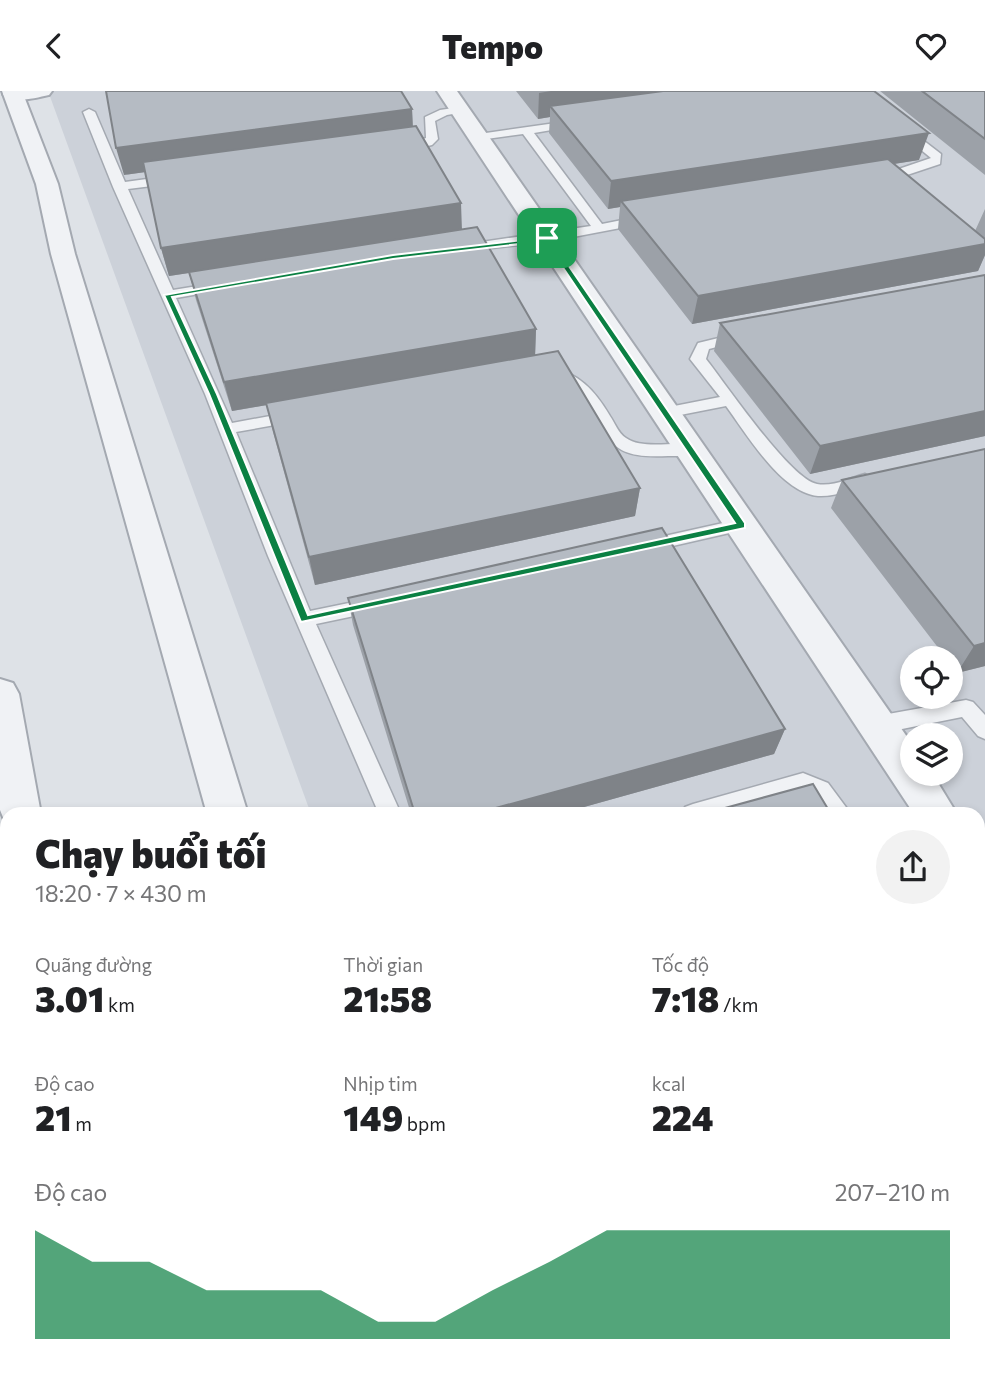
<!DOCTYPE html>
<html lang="vi">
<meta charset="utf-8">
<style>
body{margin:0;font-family:Commissioner,sans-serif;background:#f2f2f2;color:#202124;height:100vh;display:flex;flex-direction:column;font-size:26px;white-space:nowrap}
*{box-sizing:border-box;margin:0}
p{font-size:23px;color:#757577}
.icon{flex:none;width:38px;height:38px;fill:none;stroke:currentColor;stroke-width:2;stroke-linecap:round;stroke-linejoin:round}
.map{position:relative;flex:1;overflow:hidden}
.panel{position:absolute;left:0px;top:716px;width:985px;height:569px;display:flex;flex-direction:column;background:#fff;border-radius:21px 21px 0 0;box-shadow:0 4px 10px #0003}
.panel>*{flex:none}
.controls{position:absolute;left:900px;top:555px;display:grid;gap:14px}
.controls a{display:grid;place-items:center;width:63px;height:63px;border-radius:50%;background:#fff;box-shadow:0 4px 10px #0003;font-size:35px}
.pin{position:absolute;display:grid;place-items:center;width:60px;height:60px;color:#fff;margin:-30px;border-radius:14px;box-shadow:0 4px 10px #0006}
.round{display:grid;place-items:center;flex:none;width:74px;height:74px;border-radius:37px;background:#f2f2f2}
.overview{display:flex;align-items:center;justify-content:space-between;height:119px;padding:0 35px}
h1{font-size:38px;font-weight:800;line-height:52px}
.figures{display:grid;grid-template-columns:repeat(3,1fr);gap:10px;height:119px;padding:7px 35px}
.figures div{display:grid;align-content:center}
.figures b{font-size:35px;font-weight:800}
.figures small{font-size:19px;font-weight:400}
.figures p{font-size:19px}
.chart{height:196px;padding:14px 35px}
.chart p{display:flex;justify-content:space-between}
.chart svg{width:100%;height:126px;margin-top:7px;fill:#0b8043;opacity:.7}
header{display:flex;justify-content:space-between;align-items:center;height:91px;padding:0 35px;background:#fff;font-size:32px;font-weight:800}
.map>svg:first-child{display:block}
.built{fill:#ccd1d9;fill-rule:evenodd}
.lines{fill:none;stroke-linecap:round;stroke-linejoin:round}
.service-casing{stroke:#a4a9b1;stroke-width:3}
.minor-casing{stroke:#a4a9b1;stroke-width:4}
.tertiary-casing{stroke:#a4a9b1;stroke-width:4}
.service{fill:#f0f2f5;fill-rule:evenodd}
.minor{fill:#f0f2f5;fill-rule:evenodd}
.tertiary{fill:#f0f2f5;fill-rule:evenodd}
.wall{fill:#9ca1a8}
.shaded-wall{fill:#7f8388}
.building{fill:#b5bbc3;stroke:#7f8388;stroke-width:2}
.route{fill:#0b8043;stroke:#fff;stroke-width:2;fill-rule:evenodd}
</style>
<header><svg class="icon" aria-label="back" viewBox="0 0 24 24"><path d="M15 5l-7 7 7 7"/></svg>Tempo<svg class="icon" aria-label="heart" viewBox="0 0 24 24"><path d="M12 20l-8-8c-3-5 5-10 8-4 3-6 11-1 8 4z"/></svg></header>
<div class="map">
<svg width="985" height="1283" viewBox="0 0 985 1283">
<rect width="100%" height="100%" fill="#dee2e7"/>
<!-- built -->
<path class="built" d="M48 0H985V1283H512L510 1278H978V723H311ZM912 567H950V606H912ZM912 644H950V682H912Z"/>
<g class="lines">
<!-- service casing -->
<g class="service-casing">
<path id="service" d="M460 16 464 17V21L447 24 435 30 438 48 432 54 399 62 393 58 426 47 425 26 440 19Z
M89 18 95 21 125 91 176 84 182 88 176 92 128 98 173 199 222 191 229 195 222 199 176 207 232 332 297 320 305 325 297 330 236 341 310 520 378 506 385 508 387 513 385 518 378 520 316 533 401 723H379L268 465 205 303 113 96 83 21Z
M577 29 583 32 581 34 534 42 602 133 647 124 652 125V131L547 151 456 161 454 158 461 154 591 135 523 43 479 49 473 46 479 43Z
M898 36H906L941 63 940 73 895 88H887V82L931 67 898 40Z
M743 241 750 245 748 248 709 258 706 268C725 292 790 388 817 393 833 396 850 387 865 383L874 389 871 393C854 398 836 406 818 405 781 402 746 342 726 315L665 327 659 326 657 322 659 318 720 306 690 268 698 252Z
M549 275C579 283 594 298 610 325 615 332 618 342 626 347 645 361 688 346 698 358 692 366 678 365 668 365 598 369 614 340 578 302 567 290 551 289 541 280L544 277Z
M741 428 750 434 747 438 642 462 636 461 633 456 636 451 642 450Z
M966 609 973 611 985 624V648L978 645 962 626 877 643 870 640 867 634 870 628 877 625Z
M803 682 828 692 851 723H827L817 709 803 700 727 723H682L685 716 693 713Z
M978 939 985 942V976L978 973Z
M985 1045V1073L978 1075V1047Z"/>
</g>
<!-- minor casing -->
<g class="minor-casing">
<path id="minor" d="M5 0H52L49 4C36 7 19 11 6 7L3 3Z
M437 0H457L912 653V682H932L957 723H914Z
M978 765 985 767V814L978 811Z"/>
</g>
<!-- tertiary casing -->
<g class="tertiary-casing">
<path id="tertiary" d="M2 0H22L58 93 75 163 248 723H207L51 163 36 93Z
M0 588 13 592 19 603 41 723H7V736L0 719Z
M78 1278H134L136 1283H78Z
M364 1278H420L423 1283H365Z"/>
</g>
<!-- service -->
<use href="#service" class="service"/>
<!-- minor -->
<use href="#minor" class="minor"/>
<!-- tertiary -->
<use href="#tertiary" class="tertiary"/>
</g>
<!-- wall -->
<path class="wall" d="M516 0H874L919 69 894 73 975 140 985 118V164L978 180 692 233 618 138 620 116 608 118 549 42 550 26 538 28Z
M880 0H985V84Z
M412 18 413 35 462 138 536 238 535 264 640 397 635 425 315 494 273 341 267 314 232 320 196 209 189 182 169 185 161 157 145 81 124 84Z
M985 184V345L810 383 714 260 720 232Z
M985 358V575L957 582 950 573V567H946L831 417 842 389Z
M348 507 785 638 774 663 559 723H411L353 534Z"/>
<!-- shaded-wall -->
<path class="shaded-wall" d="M551 0H741L550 15V26L538 28 539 2Z
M412 18 413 44 124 84 116 57Z
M929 42 919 69 625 115 621 110 620 116 608 118 611 90Z
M461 112 462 140 169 185 161 157Z
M985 153V164L978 180 692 233 698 205Z
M536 238 535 267 232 320 224 291Z
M985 320V345L810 383 820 355Z
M640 397 635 425 315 494 309 466Z
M985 552V575L957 582 974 555Z
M785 638 774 663 559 723H474Z
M985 1012V1015L978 1019V1014Z"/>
<!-- building -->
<path class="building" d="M106 0H401L412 18 116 57Z
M663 0H874L929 42 611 90 550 15Z
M922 0H985V48Z
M416 35 461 112 161 157 143 71Z
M888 68 985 148V153L698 205 621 110Z
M477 136 536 238 224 291 189 181Z
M985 184V320L820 355 720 232Z
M558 260 640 397 309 466 266 312Z
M985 358V552L974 555 842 389Z
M662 437 785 638 474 723H415L348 507Z
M813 693 831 723H703Z
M978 970 985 981V1012L978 1014Z"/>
<!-- route -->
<path class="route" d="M549 146 745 432V437L301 531 209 303 164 204 393 164ZM545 150 735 432 308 524 217 303 172 206 393 168Z"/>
</svg>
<div class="controls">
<a><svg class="icon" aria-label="locate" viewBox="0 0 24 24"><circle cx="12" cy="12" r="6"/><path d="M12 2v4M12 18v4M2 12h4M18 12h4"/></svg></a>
<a><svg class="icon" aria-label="layers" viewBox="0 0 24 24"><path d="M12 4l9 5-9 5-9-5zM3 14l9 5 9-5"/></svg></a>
</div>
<div class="pin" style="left:547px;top:147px;background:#1e9e55"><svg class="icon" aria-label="arrive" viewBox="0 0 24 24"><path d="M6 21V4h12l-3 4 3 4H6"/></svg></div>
<section class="panel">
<div class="overview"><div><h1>Chạy buổi tối</h1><p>18:20 · 7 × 430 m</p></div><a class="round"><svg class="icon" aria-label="share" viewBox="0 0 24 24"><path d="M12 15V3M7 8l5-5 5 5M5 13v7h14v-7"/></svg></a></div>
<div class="figures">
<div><p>Quãng đường</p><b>3.01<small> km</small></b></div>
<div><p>Thời gian</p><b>21:58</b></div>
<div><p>Tốc độ</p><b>7:18<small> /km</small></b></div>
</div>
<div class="figures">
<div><p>Độ cao</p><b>21<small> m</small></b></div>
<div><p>Nhịp tim</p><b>149<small> bpm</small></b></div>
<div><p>kcal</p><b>224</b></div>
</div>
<div class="chart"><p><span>Độ cao</span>207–210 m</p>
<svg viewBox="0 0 160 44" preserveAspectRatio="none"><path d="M0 44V6L10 17L20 17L30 27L40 27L50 27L60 38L70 38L80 27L90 17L100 6L110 6L120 6L130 6L140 6L150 6L160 6V44z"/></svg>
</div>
</section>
</div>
